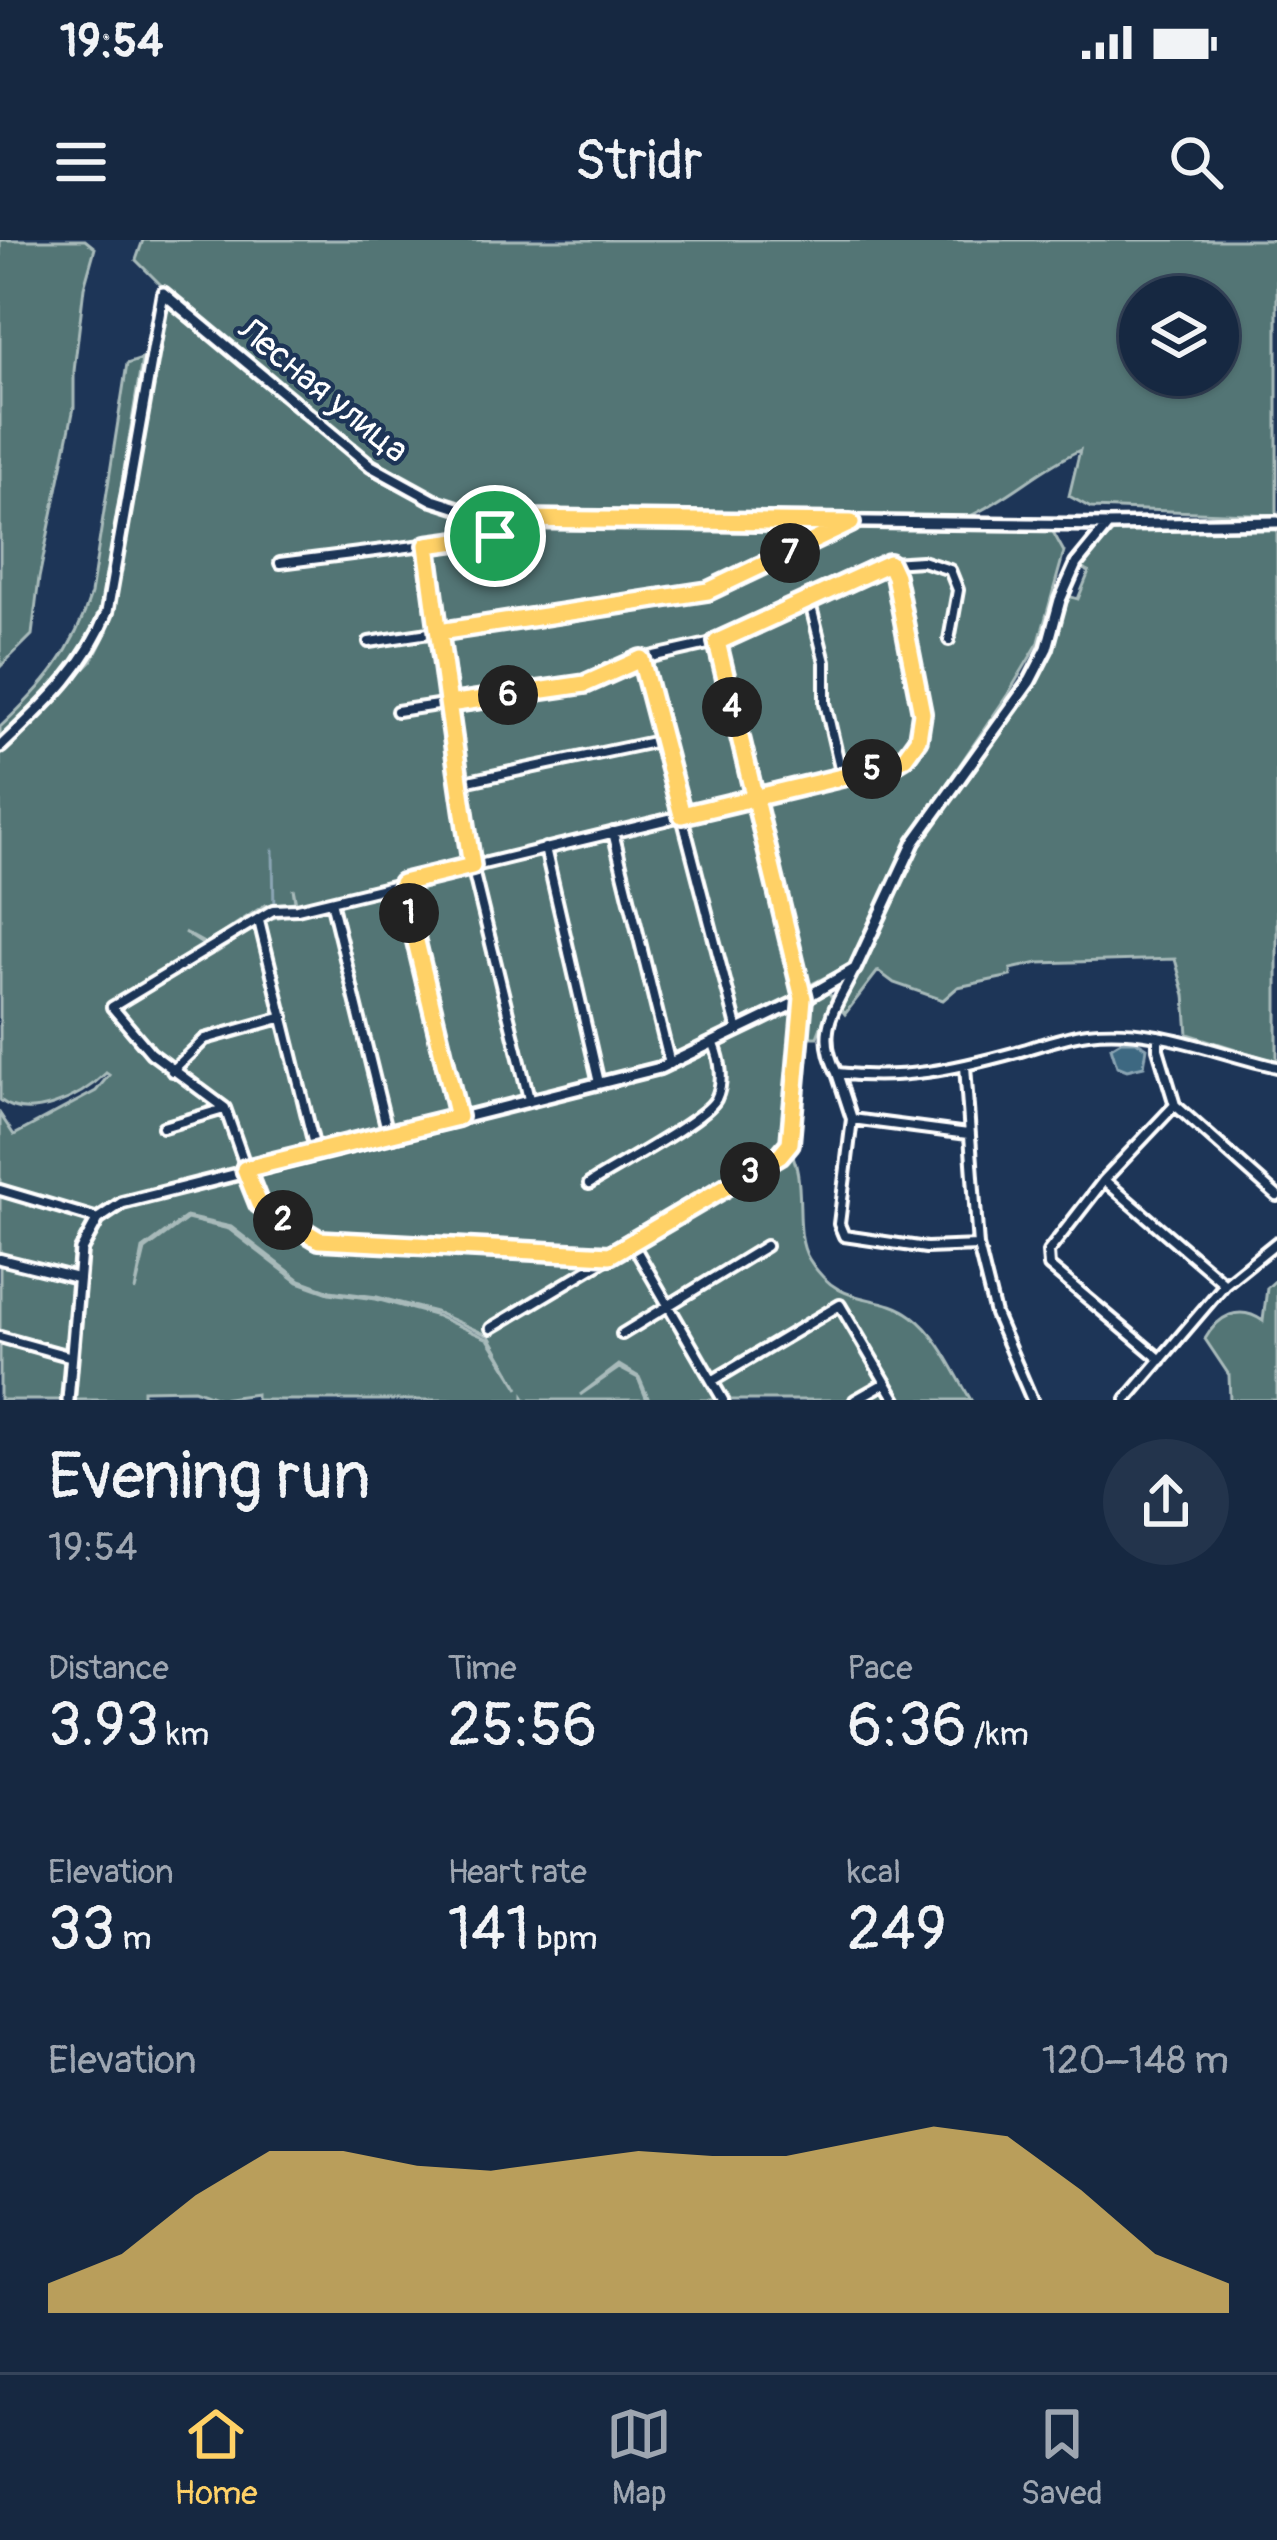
<!DOCTYPE html>
<meta charset="utf-8">
<style>
body{margin:0;font-family:Pangolin,sans-serif;background:#23344c;color:#f1f3f6;height:100vh;display:flex;flex-direction:column;font-size:45px;white-space:nowrap}
*{box-sizing:border-box;margin:0}
p{font-size:39px;color:#9ea6b1}
.icon{flex:none;width:66px;height:66px;fill:none;stroke:currentColor;stroke-width:2;stroke-linecap:round;stroke-linejoin:round}
.map{position:relative;height:1160px;overflow:hidden}
.drawer{display:flex;flex-direction:column;background:#162841;flex:1}
.drawer>*{flex:none}
.fabs{position:absolute;left:1119px;top:36px;display:grid;gap:24px}
.fabs a{display:grid;place-items:center;width:120px;height:120px;border-radius:50%;background:#162841;box-shadow:0 3px 9px #0004,0 0 0 3px #35445a;font-size:60px}
.pin{position:absolute;display:grid;place-items:center;width:102px;height:102px;color:#fff;margin:-51px;border:6px solid #fff;border-radius:50%;box-shadow:0 3px 12px #0007}
.km{position:absolute;width:60px;height:60px;margin:-30px;border-radius:50%;background:#222;color:#fff;font-size:33px;line-height:60px;text-align:center}
.round{display:grid;place-items:center;flex:none;width:126px;height:126px;border-radius:63px;background:#23344c}
.head{display:flex;align-items:center;justify-content:space-between;height:204px;padding:0 48px}
h1{font-size:66px;font-weight:600;line-height:90px}
.stats{display:grid;grid-template-columns:repeat(3,1fr);gap:18px;height:204px;padding:12px 48px}
.stats div{display:grid;align-content:center}
.stats b{font-size:60px;font-weight:600}
.stats small{font-size:33px;font-weight:400}
.stats p{font-size:33px}
.chart{height:336px;padding:24px 48px}
.chart p{display:flex;justify-content:space-between}
.chart svg{width:100%;height:216px;margin-top:12px;fill:#ffd166;opacity:.7}
.status{display:flex;justify-content:space-between;align-items:center;height:84px;padding:0 60px;background:#162841;direction:ltr}
.status svg{height:33px;fill:currentColor}
header{display:flex;justify-content:space-between;align-items:center;height:156px;padding:0 48px;background:#162841;font-size:54px;font-weight:600}
.dock{display:flex;justify-content:space-around;align-items:center;height:168px;border-top:3px solid #35445a;background:#162841;font-size:33px;color:#9ea6b1}
.dock a{display:grid;justify-items:center;gap:6px}
.dock .current{color:#ffd166}
.map>svg:first-child{display:block}
.green{fill:#527575;stroke:#a8baba;stroke-width:3;fill-rule:evenodd}
.water{fill:#3c6881;stroke:#8aa4b3;stroke-width:3}
.lines{fill:none;stroke-linecap:round;stroke-linejoin:round}
.stream{stroke:#8aa4b3;stroke-width:3}
.minor-casing{stroke:#fff;stroke-width:16}
.tertiary-casing{stroke:#fff;stroke-width:18}
.minor{stroke:#1d3557;stroke-width:8}
.tertiary{stroke:#1d3557;stroke-width:9}
.route-casing{stroke:#fff;stroke-width:24}
.route{stroke:#ffd166;stroke-width:15}
.labels{text-anchor:middle;stroke-width:9;stroke-linejoin:round;paint-order:stroke}
.street-label{font-size:36px;fill:#fff;stroke:#1d3557}
</style>
<div class="status"><b>19:54</b><svg viewBox="0 0 49 12"><path d="M0 12V9h3v3zM5 12V6h3v6zM10 12V3h3v9zM15 12V0h3v12zM26 1h20v11H26zM47 4h2v5h-2z"/></svg></div>
<header><svg class="icon" aria-label="menu" viewBox="0 0 24 24"><path d="M4 6h16M4 12h16M4 18h16"/></svg>Stridr<svg class="icon" aria-label="search" viewBox="0 0 24 24"><circle cx="10" cy="10" r="6"/><path d="M15 15l6 6"/></svg></header>
<div class="map">
<svg width="1277" height="1160" viewBox="0 0 1277 1160">
<rect width="100%" height="100%" fill="#1d3557"/>
<filter id="ink" filterUnits="userSpaceOnUse"><feTurbulence type="fractalNoise" baseFrequency=".00833" numOctaves="2"/><feDisplacementMap in="SourceGraphic" scale="24" xChannelSelector="R" yChannelSelector="G"/><feConvolveMatrix kernelMatrix="1 2 1 2 8 2 1 2 1" color-interpolation-filters="sRGB"/></filter>
<g filter="url(#ink)">
<!-- green -->
<path class="green" d="M0 0H85L95 8 84 47 74 131V167L39 338 32 395 0 427Z
M143 0H1277V275L1091 268 1069 256 1080 210C1038 229 1012 257 968 277L488 272 434 256 374 223 165 49 136 20ZM1140 57H1218V135H1140Z
M166 66 179 71 378 238C420 264 465 276 515 282L1052 290 1064 312 1039 402 1008 454 919 585 857 716 849 725 794 753 800 776 786 903C810 936 791 990 809 1019 841 1071 877 1050 912 1076 939 1096 954 1132 971 1160H649L639 1137 619 1125 580 1155 619 1128 638 1138 647 1160H526L524 1157V1160H256V1154L220 1159 194 1149 143 1150V1155L171 1160H0V874L14 895 96 851 109 835 106 833C80 858 29 883 0 860V514L92 421 107 391 159 76ZM293 648 298 673 268 679 216 713 184 692 206 704 265 665 295 662ZM186 977 231 987 300 1040 330 1051 377 1057 435 1072 489 1096 519 1149 488 1099 434 1075 376 1059 329 1053 298 1042 229 989 187 979 145 1010 135 1051 143 1009Z
M142 119 101 372C81 425 39 461 0 499V487C43 447 74 411 91 354L127 124Z
M1115 290H1277V822L1188 794 1185 755 1175 719 1038 723 1011 729V736L958 747 943 760 894 743 878 731 845 774 841 769 927 591 1035 442 1051 410 1068 356 1078 359 1089 332 1079 327Z
M827 749 832 758 817 797H808L810 757Z
M1277 1039V1160H1230L1229 1135 1205 1099C1218 1076 1239 1064 1263 1081L1267 1048Z"/>
<!-- water -->
<path class="water" d="M1121 801H1136L1147 808 1144 826 1127 830 1117 826 1111 807Z"/>
<g class="lines">
<!-- stream -->
<path class="stream" d="M273 610 274 676"/>
<!-- minor casing -->
<g class="minor-casing">
<path id="minor" d="M427 305 472 626 529 859
M280 323 495 296 504 293 513 279
M889 323 922 321 950 330 958 350 949 400
M809 359 825 422V463L842 536
M369 402 708 351 851 283
M641 419 738 791
M397 471 598 441 641 419 717 402 889 323 895 336 922 488 905 517 892 525 297 669 273 670 112 767 151 813 225 868 259 965 319 1000 334 1003 610 1015
M459 543 663 500
M613 592 670 824
M545 608 599 843
M402 643 458 877
M331 661 388 894
M259 681 316 913
M854 730C835 769 815 791 837 833 901 841 955 829 1017 812 1040 805 1065 796 1088 793 1154 785 1214 813 1277 827
M1158 796V809L1175 865
M965 826 978 1006 995 1074 1032 1160
M172 831 205 799 284 777
M837 833 852 879 968 894
M852 879 839 984 844 996 926 1008 978 1006
M163 887 224 869
M1104 940 1225 1044
M589 944C613 928 705 880 716 859 724 842 721 821 714 804
M0 950 98 979
M631 1001 723 1160
M0 1019 77 1038
M491 1088 780 915 790 903 803 759 717 402
M622 1094 766 1006
M0 1097 72 1117
M1161 1120 1049 1026 1048 1012 1104 940 1175 865 1277 956
M712 1141 840 1065 896 1160
M855 1160 885 1143
M1126 1160 1225 1044 1277 1002"/>
</g>
<!-- tertiary casing -->
<g class="tertiary-casing">
<path id="tertiary" d="M0 507C43 466 85 429 107 372L163 53 371 226 433 260 486 277 1108 285 1277 282
M68 1160 81 1010 98 979 122 963 660 828 803 759 855 729 914 602 1030 441 1047 408 1060 360 1076 324 1108 285"/>
</g>
<!-- minor -->
<use href="#minor" class="minor"/>
<!-- tertiary -->
<use href="#tertiary" class="tertiary"/>
</g>
</g>
<g class="lines" filter="url(#ink)">
<!-- route casing -->
<g class="route-casing">
<path id="route" d="M495 296 427 305C441 412 455 519 472 626L402 643 458 877 245 929 259 964 319 1000 610 1015 780 915 790 903 803 758 717 402 889 323 895 336 922 473 918 499 905 517 892 525 682 575 641 419 585 444 449 464 439 392 708 351 851 283 513 279 504 293 495 296"/>
</g>
<!-- route -->
<use href="#route" class="route"/>
</g>
<g class="labels">
<!-- street labels -->
<g class="street-label">
<text transform="translate(324 149) rotate(39)" y="13">Лесная улица</text>
</g>
</g>
</svg>
<div class="fabs">
<a><svg class="icon" aria-label="layers" viewBox="0 0 24 24"><path d="M12 4l9 5-9 5-9-5zM3 14l9 5 9-5"/></svg></a>
</div>
<div class="pin" style="left:495px;top:296px;background:#1e9e55"><svg class="icon" aria-label="arrive" viewBox="0 0 24 24"><path d="M6 21V4h12l-3 4 3 4H6"/></svg></div>
<b class="km" style="left:409px;top:673px">1</b>
<b class="km" style="left:283px;top:980px">2</b>
<b class="km" style="left:750px;top:932px">3</b>
<b class="km" style="left:732px;top:467px">4</b>
<b class="km" style="left:872px;top:529px">5</b>
<b class="km" style="left:508px;top:455px">6</b>
<b class="km" style="left:790px;top:313px">7</b>
</div>
<section class="drawer">
<div class="head"><div><h1>Evening run</h1><p>19:54</p></div><a class="round"><svg class="icon" aria-label="share" viewBox="0 0 24 24"><path d="M12 15V3M7 8l5-5 5 5M5 13v7h14v-7"/></svg></a></div>
<div class="stats">
<div><p>Distance</p><b>3.93<small> km</small></b></div>
<div><p>Time</p><b>25:56</b></div>
<div><p>Pace</p><b>6:36<small> /km</small></b></div>
</div>
<div class="stats">
<div><p>Elevation</p><b>33<small> m</small></b></div>
<div><p>Heart rate</p><b>141<small> bpm</small></b></div>
<div><p>kcal</p><b>249</b></div>
</div>
<div class="chart"><p><span>Elevation</span>120–148 m</p>
<svg viewBox="0 0 160 44" preserveAspectRatio="none"><path d="M0 44V38L10 32L20 20L30 11L40 11L50 14L60 15L70 13L80 11L90 12L100 12L110 9L120 6L130 8L140 19L150 32L160 38V44z"/></svg>
</div>
</section>
<nav class="dock">
<a class="current"><svg class="icon" aria-label="home" viewBox="0 0 24 24"><path d="M3 11l9-7 9 7M6 9v11h12V9"/></svg>Home</a>
<a><svg class="icon" aria-label="map" viewBox="0 0 24 24"><path d="M3 6l6-2 6 2 6-2v14l-6 2-6-2-6 2zM9 4v14M15 6v14"/></svg>Map</a>
<a><svg class="icon" aria-label="saved" viewBox="0 0 24 24"><path d="M7 4h10v16l-5-4-5 4z"/></svg>Saved</a>
</nav>
